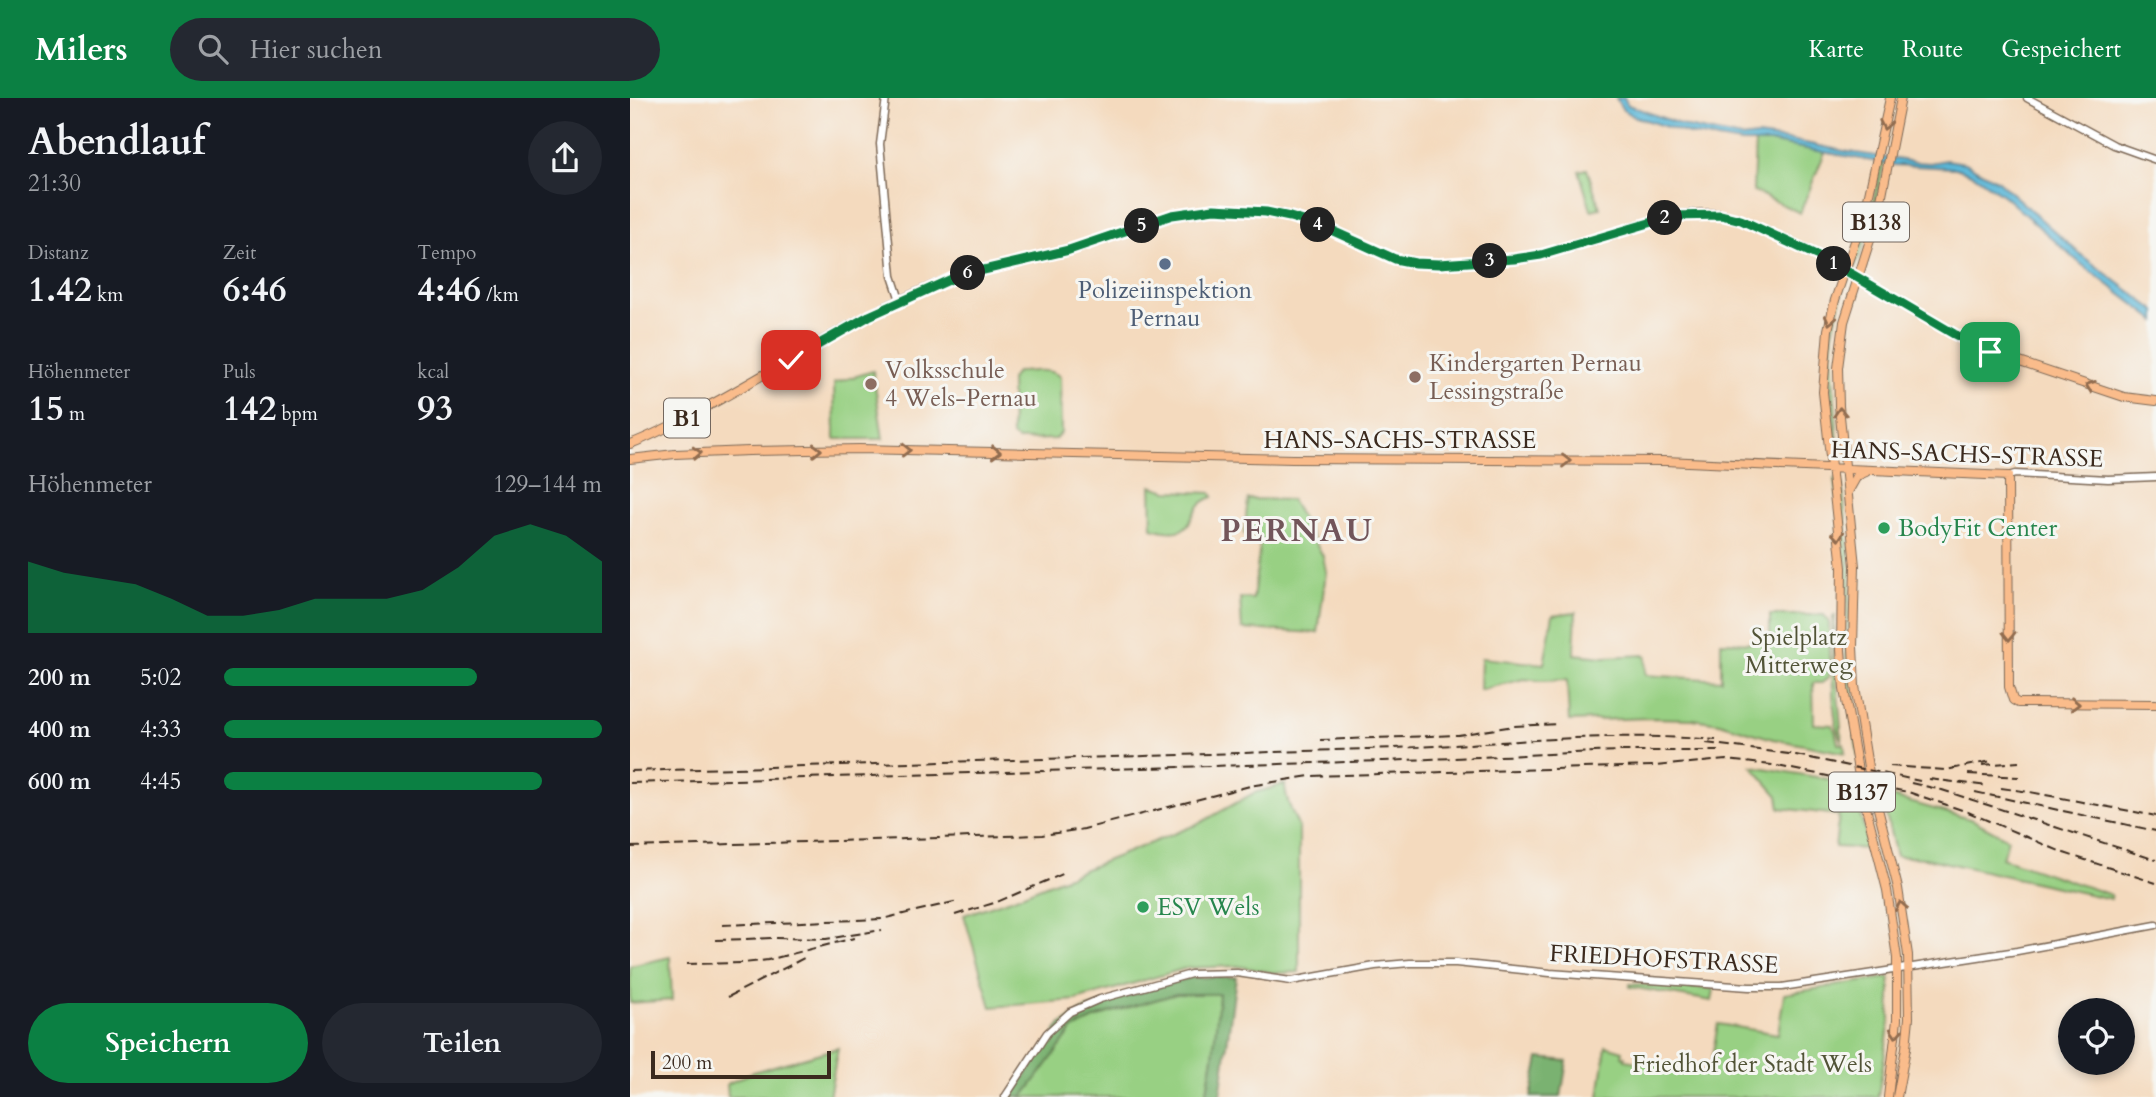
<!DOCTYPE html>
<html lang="de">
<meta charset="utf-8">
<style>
body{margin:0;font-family:Cardo,serif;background:#242831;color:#f1f3f6;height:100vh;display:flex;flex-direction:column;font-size:26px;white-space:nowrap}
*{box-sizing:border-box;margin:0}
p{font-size:23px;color:#9ea1a6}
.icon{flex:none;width:38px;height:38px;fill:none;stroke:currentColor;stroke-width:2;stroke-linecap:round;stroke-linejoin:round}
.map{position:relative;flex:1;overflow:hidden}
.panel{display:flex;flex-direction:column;background:#171b24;width:630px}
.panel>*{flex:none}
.buttons{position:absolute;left:1428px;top:900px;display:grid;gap:14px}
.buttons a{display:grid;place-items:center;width:77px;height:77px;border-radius:50%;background:#171b24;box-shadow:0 4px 10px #0003;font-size:35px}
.scale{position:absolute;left:21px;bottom:18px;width:180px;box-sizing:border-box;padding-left:7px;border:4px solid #3b2a1e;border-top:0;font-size:19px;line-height:24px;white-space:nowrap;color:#3b2a1e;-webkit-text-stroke:5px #f6f6f2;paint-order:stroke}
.pin{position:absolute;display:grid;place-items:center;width:60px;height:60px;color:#fff;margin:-30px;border-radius:14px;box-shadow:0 4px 10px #0006}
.km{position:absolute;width:35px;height:35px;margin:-18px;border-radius:50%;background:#222;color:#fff;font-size:19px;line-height:35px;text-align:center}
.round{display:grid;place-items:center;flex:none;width:74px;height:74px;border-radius:37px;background:#242831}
.summary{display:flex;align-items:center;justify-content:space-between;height:119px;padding:0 28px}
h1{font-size:38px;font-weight:800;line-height:52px}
.stats{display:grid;grid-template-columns:repeat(3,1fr);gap:10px;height:119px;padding:7px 28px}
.stats div{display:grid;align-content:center}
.stats b{font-size:35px;font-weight:800}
.stats small{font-size:19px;font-weight:400}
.stats p{font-size:19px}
.chart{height:196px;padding:14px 28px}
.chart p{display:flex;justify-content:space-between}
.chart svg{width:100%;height:126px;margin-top:7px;fill:#0b8043;opacity:.7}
.button{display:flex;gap:14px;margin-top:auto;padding:14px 28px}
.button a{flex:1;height:80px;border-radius:42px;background:#0b8043;color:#fff;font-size:28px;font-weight:800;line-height:80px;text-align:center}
.button a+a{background:#242831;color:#f1f3f6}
ul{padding:0 28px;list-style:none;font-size:23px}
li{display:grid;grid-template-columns:112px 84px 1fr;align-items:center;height:52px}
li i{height:18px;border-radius:9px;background:#0b8043}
header{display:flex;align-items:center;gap:42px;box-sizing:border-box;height:98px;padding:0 35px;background:#0b8043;color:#fff}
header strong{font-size:33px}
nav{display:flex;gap:38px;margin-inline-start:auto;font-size:24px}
.search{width:490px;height:63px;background:#242831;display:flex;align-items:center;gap:18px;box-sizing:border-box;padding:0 24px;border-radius:38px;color:#9ea1a6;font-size:26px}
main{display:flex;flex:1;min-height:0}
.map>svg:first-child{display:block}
.green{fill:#98d083;stroke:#6a7d50;stroke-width:2}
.forest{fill:#7ab271;stroke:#5a6e48;stroke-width:2}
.water{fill:#5bb8d9;stroke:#4b717c;stroke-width:2}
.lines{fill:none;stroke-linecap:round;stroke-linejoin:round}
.tertiary-casing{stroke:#7c6856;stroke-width:9}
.primary-casing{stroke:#7c6856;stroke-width:10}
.tertiary{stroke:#fff;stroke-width:6}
.primary{stroke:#fabc8b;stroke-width:8}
.rail{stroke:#3b2a1e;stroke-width:2;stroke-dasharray:10 5;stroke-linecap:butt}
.oneway{stroke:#916c4f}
.route-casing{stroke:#fff;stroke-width:14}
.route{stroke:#0b8043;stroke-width:9}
.service-dot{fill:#5c6f8a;stroke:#f6f6f2;stroke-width:2.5}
.education-dot{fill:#8d6e63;stroke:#f6f6f2;stroke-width:2.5}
.leisure-dot{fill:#2e9e5b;stroke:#f6f6f2;stroke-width:2.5}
.labels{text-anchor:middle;stroke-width:6;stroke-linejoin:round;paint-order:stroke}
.shield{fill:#f6f6f2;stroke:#73675e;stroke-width:2}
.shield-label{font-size:23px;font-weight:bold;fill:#3b2a1e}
.service-label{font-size:24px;fill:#4e5e75;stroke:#f6f6f2}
.education-label{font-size:24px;fill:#785e54;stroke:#f6f6f2;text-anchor:start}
.street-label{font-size:24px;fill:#3b2a1e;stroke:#f6f6f2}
.leisure-label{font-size:24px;fill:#27864d;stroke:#f6f6f2;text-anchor:start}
.park-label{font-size:24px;fill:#525437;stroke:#f6f6f2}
.district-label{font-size:32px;font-weight:bold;letter-spacing:2px;fill:#72555a;stroke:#f6f6f2}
</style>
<header>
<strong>Milers</strong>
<div class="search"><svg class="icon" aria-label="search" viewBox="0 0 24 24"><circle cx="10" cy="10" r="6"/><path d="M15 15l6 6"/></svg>Hier suchen</div>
<nav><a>Karte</a><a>Route</a><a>Gespeichert</a></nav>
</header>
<main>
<section class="panel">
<div class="summary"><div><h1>Abendlauf</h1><p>21:30</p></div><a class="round"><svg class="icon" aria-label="share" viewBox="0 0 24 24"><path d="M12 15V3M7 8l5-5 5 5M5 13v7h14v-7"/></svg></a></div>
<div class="stats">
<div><p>Distanz</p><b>1.42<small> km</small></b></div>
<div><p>Zeit</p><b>6:46</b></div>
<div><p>Tempo</p><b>4:46<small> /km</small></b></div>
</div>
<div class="stats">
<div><p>Höhenmeter</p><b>15<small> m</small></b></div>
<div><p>Puls</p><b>142<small> bpm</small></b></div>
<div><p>kcal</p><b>93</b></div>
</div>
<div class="chart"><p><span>Höhenmeter</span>129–144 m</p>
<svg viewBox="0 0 160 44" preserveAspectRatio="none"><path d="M0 44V19L10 23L20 25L30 27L40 32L50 38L60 38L70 36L80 32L90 32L100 32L110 29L120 21L130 10L140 6L150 10L160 19V44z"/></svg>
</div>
<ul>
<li><b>200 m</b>5:02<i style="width:67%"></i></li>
<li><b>400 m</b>4:33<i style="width:100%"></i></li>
<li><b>600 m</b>4:45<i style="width:84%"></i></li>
</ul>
<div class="button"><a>Speichern</a><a>Teilen</a></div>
</section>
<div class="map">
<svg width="1526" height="999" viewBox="0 0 1526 999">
<rect width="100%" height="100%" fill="#f6f6f2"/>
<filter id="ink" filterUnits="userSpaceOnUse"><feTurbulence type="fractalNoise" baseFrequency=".0143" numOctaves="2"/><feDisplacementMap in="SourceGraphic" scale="14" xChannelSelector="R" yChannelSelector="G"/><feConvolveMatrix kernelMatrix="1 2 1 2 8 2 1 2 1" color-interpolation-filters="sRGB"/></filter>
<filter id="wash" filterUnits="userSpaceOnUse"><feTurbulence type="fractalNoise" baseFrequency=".00686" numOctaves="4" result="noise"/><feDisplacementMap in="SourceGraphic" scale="28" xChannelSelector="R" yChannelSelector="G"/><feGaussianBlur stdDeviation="1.57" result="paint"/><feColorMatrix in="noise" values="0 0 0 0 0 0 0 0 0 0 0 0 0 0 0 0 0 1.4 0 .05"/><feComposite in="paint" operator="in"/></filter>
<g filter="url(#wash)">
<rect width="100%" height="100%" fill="#f4dabe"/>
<!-- green -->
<path class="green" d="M1125 44 1144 45 1195 54 1170 115 1123 93Z
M1250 66H1254L1240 131 1225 172 1220 169 1243 103Z
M957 71 970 110 961 112 949 73Z
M1214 186 1203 236 1202 259 1209 359C1204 348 1205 333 1203 321 1198 276 1194 228 1214 186Z
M243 273 253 341H205L204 285Z
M386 274C400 274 420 269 430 279L431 335 425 341 388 342 382 338 381 282Z
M1205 381H1212L1221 475 1218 553 1232 659 1228 658 1217 580 1215 549 1217 498 1216 467Z
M521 388 538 393 581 395 583 399C551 409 573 445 522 430Z
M618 401 661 402 693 458 696 474 688 535 612 531 610 500 623 501 631 439 614 436Z
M946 514 944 556 974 559 1016 557 1015 577 1091 582V544L1140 545V517H1194L1199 525V579L1192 585H1183L1184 626 1202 627 1205 632 1208 646H1214L1215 655 1143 641 1089 625 1063 621 1019 620 939 623 937 582 911 583 894 581 850 592 851 560 914 566 923 517Z
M1205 518 1204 547 1212 643C1200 629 1202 541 1203 519Z
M1122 668 1221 685 1240 751 1205 749 1209 717 1150 710 1148 698Z
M655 686C655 701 663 716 669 730V874L646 875 607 868 557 870 446 902 361 909 334 817 381 801 568 726 624 695Z
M1251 696 1343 722 1378 741 1372 760 1481 797V801L1295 760 1266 758Z
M40 859 42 902 0 905V868Z
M1260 879V922L1248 999H969L976 948 993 953 992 958 995 959V962L1079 976 1088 926 1148 936 1154 896Z
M1000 886 1084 891 1082 903 1000 889Z
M546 896H590L583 959 576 999H393L443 931 475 916Z
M208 950 199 999H98L97 986 123 974Z"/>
<!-- forest -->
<path class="forest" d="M579 879H606L590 999H576L583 959 589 896H546L475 916 443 931 393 999H381L430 927 455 911 559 880Z
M909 960 937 963 931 999H901Z"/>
<!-- water -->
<path class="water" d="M986 0H994L998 7 1057 29 1111 40 1127 38 1165 43 1219 54 1285 64 1300 65 1317 62 1335 65 1368 83 1450 156 1526 213V223L1451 166 1374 98 1344 77 1326 70 1264 67 1144 45H1111L1059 36 1003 18 993 12Z"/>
</g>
<g filter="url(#ink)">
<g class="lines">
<!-- tertiary casing -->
<g class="tertiary-casing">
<path id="tertiary" d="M256 0 250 46 262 178 270 202
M1397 0 1484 47 1526 62
M1378 378 1385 376 1478 381 1526 379
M375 999 417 935 440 914 470 901 561 876 607 875 661 883 745 868 780 865H826L920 875 1119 889H1152L1387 853 1526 827"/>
</g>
<!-- primary casing -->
<g class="primary-casing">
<path id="primary" d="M0 346C32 334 61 317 91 301 168 258 244 208 328 178L439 152 542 118 584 111 636 114 660 119 694 129 765 161 785 165 809 166 884 161 911 157 1043 118 1071 115 1091 116 1111 122 1201 164 1324 236 1360 254 1494 299 1526 303
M0 361 45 356 119 353 229 351 663 361 1035 363 1378 378 1379 589 1383 602 1388 605H1399L1526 606
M1218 394 1227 378 1236 374
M1258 999 1267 922V860L1257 792 1231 690 1214 591 1211 552 1212 470 1193 294 1198 232 1205 202 1235 114 1260 0
M1267 999 1276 950 1279 920 1278 857 1268 790 1239 675 1225 588 1223 549 1225 468 1209 308 1208 270 1214 224 1248 117 1271 0"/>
</g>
<!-- tertiary -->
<use href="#tertiary" class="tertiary"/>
<!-- primary -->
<use href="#primary" class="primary"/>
<!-- rail -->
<path class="rail" d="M690 642 828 637 884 628 928 626
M1076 645 1166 657 1290 683
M1352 667 1389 664
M1260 668 1316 672 1361 663
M0 673C246 666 491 659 737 651 852 648 972 632 1086 642
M1338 676 1389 679
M1299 681 1358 688
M0 685 753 663 989 653H1088
M1281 685 1312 692 1526 762
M1371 690 1400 694 1526 718
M1345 694 1526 733
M0 749 412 737 454 731 620 688 679 678 1024 668 1096 662 1142 667 1278 694 1338 714 1434 755 1526 785
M325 817 367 804 435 775
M92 827 252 821 328 803
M86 842 144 840 196 841 252 832
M57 866 114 865 138 862 224 840
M98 899 174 860"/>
</g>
<!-- one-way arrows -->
<defs><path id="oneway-chevron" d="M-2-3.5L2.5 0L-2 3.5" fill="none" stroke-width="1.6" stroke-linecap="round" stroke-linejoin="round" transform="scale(1.75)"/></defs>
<g class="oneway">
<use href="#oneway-chevron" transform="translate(1255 27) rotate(101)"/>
<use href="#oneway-chevron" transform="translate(1200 222) rotate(103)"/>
<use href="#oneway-chevron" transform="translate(1460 288) rotate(-161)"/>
<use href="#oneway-chevron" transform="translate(1210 314) rotate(-94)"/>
<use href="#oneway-chevron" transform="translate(187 352) rotate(-1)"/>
<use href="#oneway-chevron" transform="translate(276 352) rotate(1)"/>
<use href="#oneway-chevron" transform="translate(366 354) rotate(1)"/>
<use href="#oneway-chevron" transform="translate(67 355) rotate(-3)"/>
<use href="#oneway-chevron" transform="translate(936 363)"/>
<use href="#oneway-chevron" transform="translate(1208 438) rotate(84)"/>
<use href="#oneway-chevron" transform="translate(1379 538) rotate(90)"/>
<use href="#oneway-chevron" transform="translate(1445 606) rotate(1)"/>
<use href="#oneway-chevron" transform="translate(1271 808) rotate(-100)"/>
<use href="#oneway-chevron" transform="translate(1266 935) rotate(95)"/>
</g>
</g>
<g class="lines" filter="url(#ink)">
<!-- route casing -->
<g class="route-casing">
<path id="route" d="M161 262 239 218 328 178 439 152 542 117 584 111 636 114 660 119 694 129 765 161 785 165 809 166 884 161 911 157 1043 118 1091 117 1111 122 1201 164 1324 236 1360 254"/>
</g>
<!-- route -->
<use href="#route" class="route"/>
</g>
<!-- markers -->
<circle class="service-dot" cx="535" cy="166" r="7"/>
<g class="education-dot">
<circle cx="785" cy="279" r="7"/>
<circle cx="241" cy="286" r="7"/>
</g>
<g class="leisure-dot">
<circle cx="1254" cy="430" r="7"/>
<circle cx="513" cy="809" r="7"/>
</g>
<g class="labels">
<!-- shield labels -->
<g class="shield">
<rect x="1213" y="104.5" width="66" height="39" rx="5"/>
<rect x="34" y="300.5" width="46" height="39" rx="5"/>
<rect x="1199" y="674.5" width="66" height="39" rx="5"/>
</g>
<g class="shield-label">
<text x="1246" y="132">B138</text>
<text x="57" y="328">B1</text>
<text x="1232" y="702">B137</text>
</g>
<!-- service labels -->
<g class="service-label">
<text x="535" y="200">Polizeiinspektion<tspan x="535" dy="28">Pernau</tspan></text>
</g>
<!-- education labels -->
<g class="education-label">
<text x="799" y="273">Kindergarten Pernau<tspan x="799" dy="28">Lessingstraße</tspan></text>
<text x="255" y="280">Volksschule<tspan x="255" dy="28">4 Wels-Pernau</tspan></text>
</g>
<!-- street labels -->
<g class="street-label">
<text x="770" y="350">HANS-SACHS-STRASSE</text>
<text transform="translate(1337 356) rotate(2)" y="8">HANS-SACHS-STRASSE</text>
<text transform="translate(1034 861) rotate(3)" y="8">FRIEDHOFSTRASSE</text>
</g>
<!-- leisure labels -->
<g class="leisure-label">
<text x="1268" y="438">BodyFit Center</text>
<text x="527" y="817">ESV Wels</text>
</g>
<!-- park labels -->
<g class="park-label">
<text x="1169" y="547">Spielplatz<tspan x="1169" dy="28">Mitterweg</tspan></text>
<text x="1122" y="974">Friedhof der Stadt Wels</text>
</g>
<!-- district labels -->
<g class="district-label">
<text x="667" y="443">PERNAU</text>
</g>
</g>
</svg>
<div class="buttons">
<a><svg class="icon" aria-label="locate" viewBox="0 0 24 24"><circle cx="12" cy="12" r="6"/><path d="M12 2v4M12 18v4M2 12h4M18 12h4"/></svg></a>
</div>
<div class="scale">200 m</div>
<div class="pin" style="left:1360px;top:254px;background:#1e9e55"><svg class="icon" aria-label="arrive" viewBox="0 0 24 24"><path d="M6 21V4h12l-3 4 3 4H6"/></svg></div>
<div class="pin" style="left:161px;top:262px;background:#d93025"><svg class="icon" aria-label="check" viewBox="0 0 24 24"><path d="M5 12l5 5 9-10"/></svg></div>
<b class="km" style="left:1204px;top:166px">1</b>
<b class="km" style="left:1035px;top:120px">2</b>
<b class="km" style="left:860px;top:163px">3</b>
<b class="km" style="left:688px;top:127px">4</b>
<b class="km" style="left:512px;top:128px">5</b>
<b class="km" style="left:338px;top:175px">6</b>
</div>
</main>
